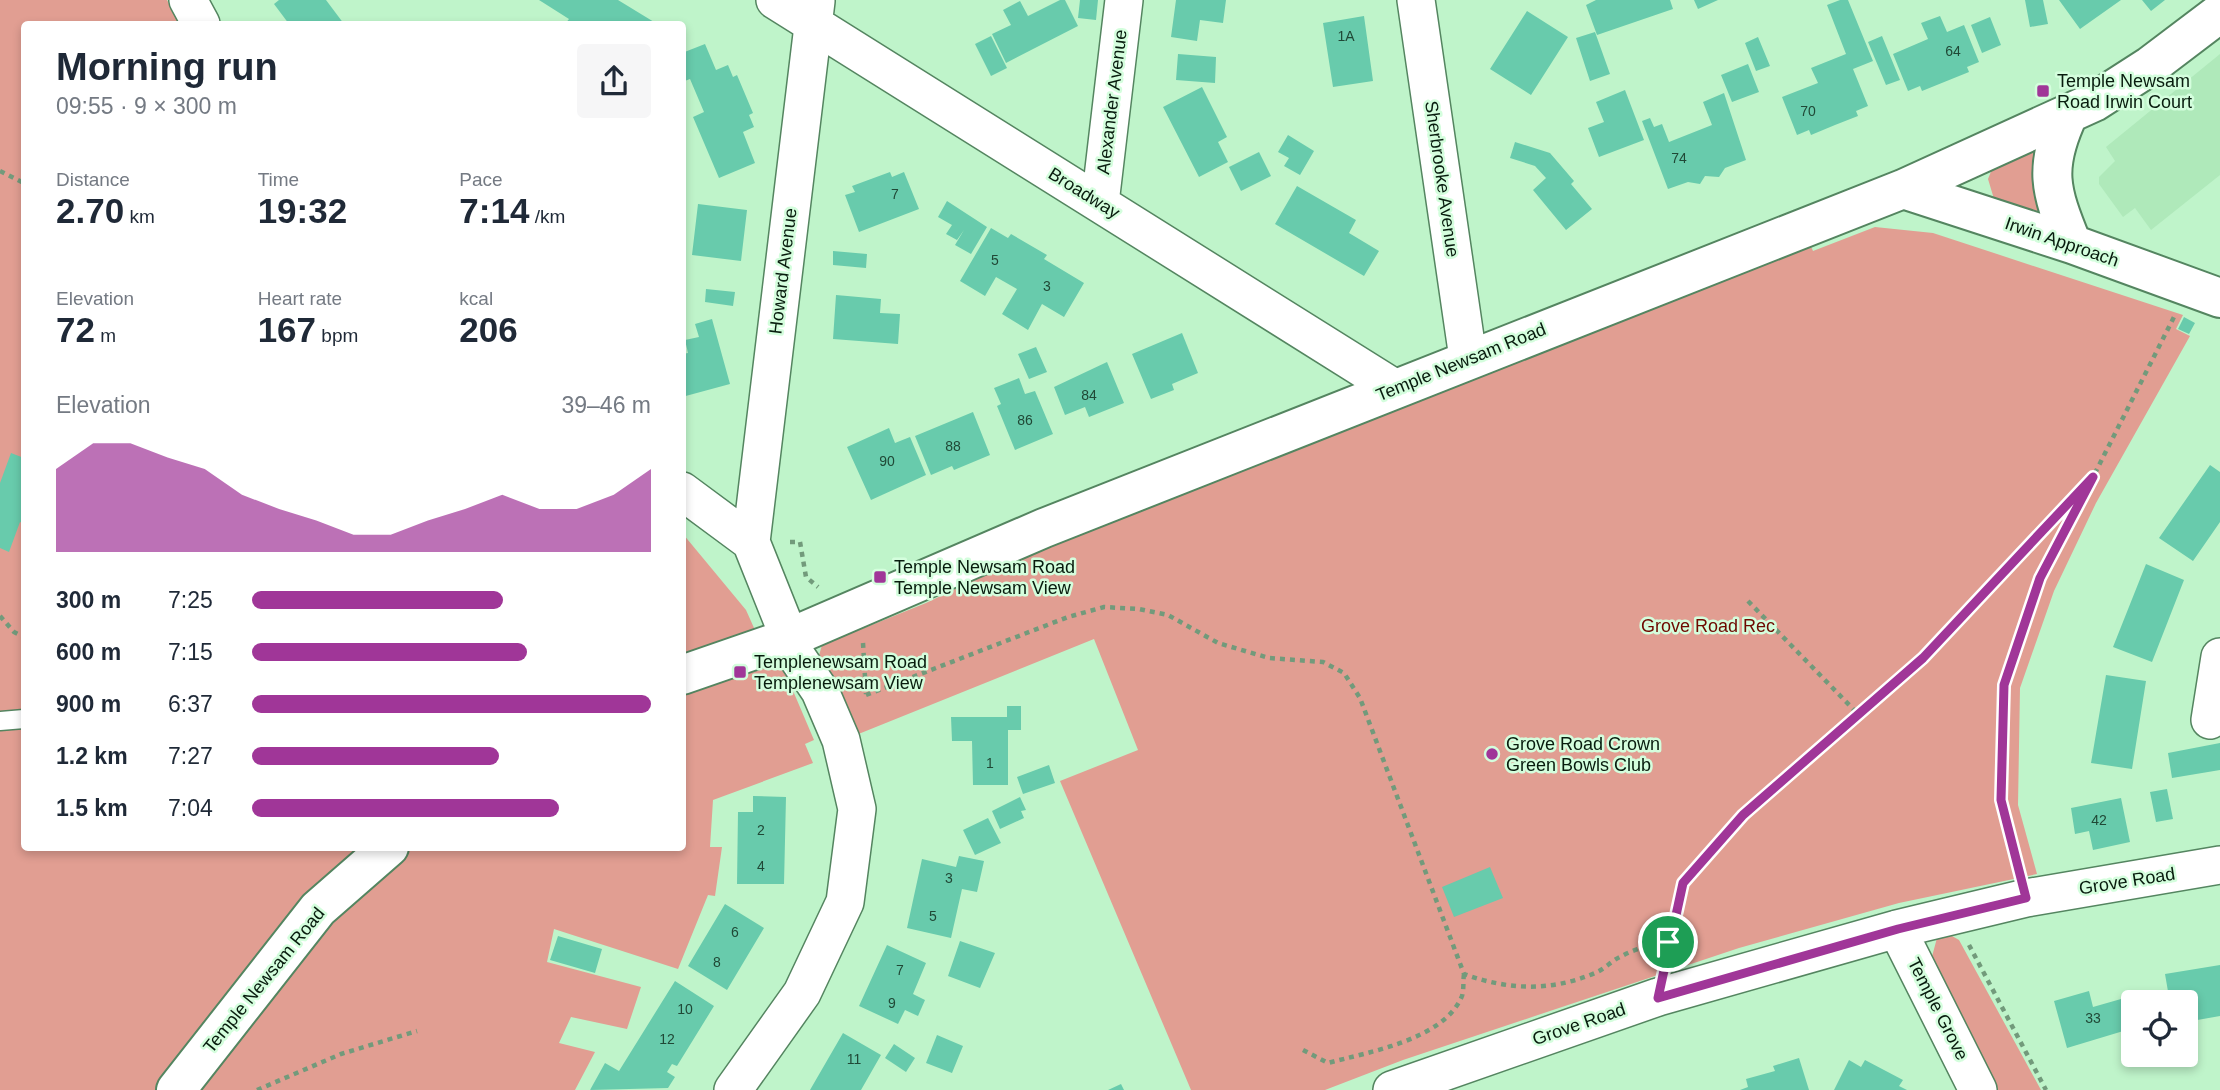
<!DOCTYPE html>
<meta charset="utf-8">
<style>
body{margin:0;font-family:Helvetica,sans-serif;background:#f6f6f7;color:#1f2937;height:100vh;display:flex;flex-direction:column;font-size:26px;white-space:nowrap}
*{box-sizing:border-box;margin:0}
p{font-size:23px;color:#747a83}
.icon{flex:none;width:38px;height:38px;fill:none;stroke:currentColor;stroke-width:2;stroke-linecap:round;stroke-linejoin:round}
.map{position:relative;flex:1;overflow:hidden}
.side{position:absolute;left:21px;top:21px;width:665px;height:830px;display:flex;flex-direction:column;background:#fff;border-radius:7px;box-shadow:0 4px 10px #0003}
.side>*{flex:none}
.tools{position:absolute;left:2121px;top:990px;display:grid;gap:14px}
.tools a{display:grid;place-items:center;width:77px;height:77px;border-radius:7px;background:#fff;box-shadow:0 4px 10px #0003;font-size:35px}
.pin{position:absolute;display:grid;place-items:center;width:60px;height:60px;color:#fff;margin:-30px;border:4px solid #fff;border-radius:50%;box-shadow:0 2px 7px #0007}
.round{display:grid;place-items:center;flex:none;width:74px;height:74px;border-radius:7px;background:#f6f6f7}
.head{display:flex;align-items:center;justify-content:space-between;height:119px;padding:0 35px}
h1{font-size:38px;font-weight:600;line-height:52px}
.figures{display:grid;grid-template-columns:repeat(3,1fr);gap:10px;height:119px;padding:7px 35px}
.figures div{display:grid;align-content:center}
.figures b{font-size:35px;font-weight:600}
.figures small{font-size:19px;font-weight:400}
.figures p{font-size:19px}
.chart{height:196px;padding:14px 35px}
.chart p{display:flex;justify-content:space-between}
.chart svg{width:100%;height:126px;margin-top:7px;fill:#a03698;opacity:.7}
ul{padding:0 35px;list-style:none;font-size:23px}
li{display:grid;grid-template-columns:112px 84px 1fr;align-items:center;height:52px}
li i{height:18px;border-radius:9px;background:#a03698}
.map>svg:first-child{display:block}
.built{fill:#afe9ba}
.green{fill:#e19e92}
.building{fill:#68cbac}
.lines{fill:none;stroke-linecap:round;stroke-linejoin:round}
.service-casing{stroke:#548560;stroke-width:21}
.minor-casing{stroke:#548560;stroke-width:40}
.tertiary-casing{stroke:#548560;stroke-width:42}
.path{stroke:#729a7b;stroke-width:4.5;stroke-dasharray:5 5;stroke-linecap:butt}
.service{stroke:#fff;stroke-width:18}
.minor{stroke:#fff;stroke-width:37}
.tertiary{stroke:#fff;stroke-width:38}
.route-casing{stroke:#fff;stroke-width:14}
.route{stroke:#a03698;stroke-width:9}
.poi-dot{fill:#a03698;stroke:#d4fedd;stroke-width:2.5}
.labels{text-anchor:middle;stroke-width:5;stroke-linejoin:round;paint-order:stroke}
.number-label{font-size:14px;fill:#204836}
.poi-label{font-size:18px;fill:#081c0e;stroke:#d4fedd;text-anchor:start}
.street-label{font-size:18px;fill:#081c0e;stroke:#d4fedd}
.park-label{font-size:18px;fill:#6e0900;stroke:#d4fedd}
</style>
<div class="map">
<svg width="2220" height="1090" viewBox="0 0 2220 1090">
<rect width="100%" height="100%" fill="#bff4ca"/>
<!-- built -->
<path class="built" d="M2220 54V175L2151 230 2135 208 2123 217 2099 184V177L2115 161 2106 147Z"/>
<!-- green -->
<path class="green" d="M0 0H167L180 24H24V847H682L683 534 746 610 772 668 782 665 814 740 805 744 813 763 713 800 710 847H722L715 896 708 895 678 969 554 929 547 962 641 987 627 1029 571 1017 559 1043 595 1052 575 1090H0Z
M2039 150 2047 217 1994 199 1988 179 1992 169Z
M1875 227 1933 233 2183 315 2176 329 2190 336 2096 503 2054 591 2020 688 2018 805 2037 874 1899 903 1739 948 1403 1060 1325 1090H1191L1060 781 1138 750 1094 639 856 735 818 659 822 645 926 603 1022 557 1809 242 1813 251Z
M1952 936 1959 940 2041 1090H1995L1930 964 1937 938Z"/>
<!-- building -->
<path class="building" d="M279 0H326L344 24H289L274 4Z
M539 0H618L654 22 565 24 569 19Z
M1060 0H1065L1078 26 1006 63 992 34 1011 25 1003 10 1020 1 1028 16Z
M1080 0H1098L1096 20 1078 18Z
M1176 0H1226L1223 23 1200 20 1197 41 1171 37Z
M1596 0H1670L1673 9 1597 35 1586 5Z
M1694 0H1718L1698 9Z
M1840 0H1848L1873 61 1853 69 1868 106 1856 111 1858 116 1835 125 1811 135 1809 130 1797 135 1782 97 1818 83 1811 68 1846 54 1827 5Z
M2025 0H2043L2048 24 2030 27Z
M2059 0H2121L2080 29Z
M2142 0H2165L2151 11Z
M1527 11 1568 37 1531 95 1490 69Z
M1364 16 1373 81 1333 87 1323 23Z
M1940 16 1947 32 1964 25 1979 62 1967 67 1969 72 1922 91 1920 86 1908 91 1893 54 1928 39 1921 23Z
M1990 17 2001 45 1982 53 1971 25Z
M1595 32 1610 74 1590 81 1576 38Z
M991 36 1007 68 991 76 975 44Z
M1882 36 1900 80 1886 85 1868 42Z
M1758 37 1770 66 1756 71 1745 43Z
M705 44 716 70 728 65 733 77 737 75 753 113 749 115 754 127 743 132 755 163 719 178 693 117 704 112 690 79 682 82V53Z
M1178 54 1216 57 1215 83 1176 80Z
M1748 64 1759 92 1732 102 1721 75Z
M1202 87 1227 137 1218 142 1228 162 1199 177 1163 107Z
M1625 90 1644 140 1599 157 1588 128 1604 122 1596 102Z
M1724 93 1746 160 1725 168 1719 177 1705 176 1700 184 1688 182 1668 189 1642 121 1650 118 1654 127 1662 124 1669 142 1712 125 1703 102Z
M1288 135 1314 151 1300 175 1284 166 1289 158 1278 152Z
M1515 142 1550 153 1574 181 1571 184 1592 209 1566 230 1533 190 1546 178 1535 166 1510 158Z
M1259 152 1271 176 1241 191 1229 167Z
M890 172 892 177 904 172 919 209 859 232 845 195 855 192 852 186Z
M1297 186 1356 220 1349 233 1379 251 1364 276 1275 224Z
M947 201 987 227 971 254 955 245 964 230 957 240 946 234 952 225 938 217Z
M698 204 747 210 741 261 692 255Z
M991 228 1008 238 1011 234 1047 255 1044 259 1084 283 1064 317 1042 304 1028 330 1002 314 1017 289 996 277 985 296 960 281Z
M833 251 867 254 866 268 833 265Z
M706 289 735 292 733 306 705 302Z
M836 295 881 299 880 313 900 314 898 344 833 339Z
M2184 317 2195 323 2189 334 2178 329Z
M712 319 730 384 682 397V354L688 353 685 340 699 337 695 324Z
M1182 333 1198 373 1172 384 1174 390 1151 399 1132 354Z
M1036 347 1047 372 1029 379 1018 354Z
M1107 362 1124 403 1089 417 1085 407 1065 415 1054 387Z
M1019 378 1025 394 1035 391 1053 434 1015 450 997 406 1001 404 994 388Z
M973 412 990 455 954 470 952 466 931 475 915 436Z
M889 428 895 443 910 437 926 475 871 500 847 447Z
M11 453 24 458V524L20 522 9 552 0 548V483Z
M2210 465 2220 472V522L2193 561 2159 538Z
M2146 564 2184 580 2152 662 2113 647Z
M2106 675 2146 681 2132 769 2091 763Z
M1007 706H1021V730H1008V785H973L972 741H952L951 717H1007Z
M2220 743V770L2172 778 2168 753Z
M1049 765 1055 783 1023 794 1017 777Z
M2167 789 2173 819 2156 822 2150 792Z
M753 796 786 797 784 884H737L738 812H753Z
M1020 797 1026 810 1021 811 1024 818 1000 829 992 811Z
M2121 798 2130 842 2093 850 2089 831 2075 834 2071 808Z
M988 818 1001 843 975 855 963 830Z
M959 856 984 861 977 892 962 889 951 938 907 928 922 859 956 867Z
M1490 867 1503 898 1454 917 1442 887Z
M725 904 764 928 727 990 688 966Z
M558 936 602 949 595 973 550 960Z
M960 941 995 953 980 988 948 976Z
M887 945 926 963 913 994 925 1000 918 1016 905 1010 898 1024 859 1006Z
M2220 965V1016L2186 1022V1003H2170L2165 974Z
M675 981 714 1006 677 1066 672 1064 667 1072 675 1077 668 1088 590 1090 605 1063 619 1071Z
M2089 991 2093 1007 2121 999 2130 1029 2067 1048 2054 1001Z
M2161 991 2163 1003H2132L2131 996Z
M843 1033 881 1055 861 1090H810Z
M937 1035 963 1046 952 1073 926 1063Z
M894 1044 915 1058 906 1072 885 1058Z
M1799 1058 1809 1090H1740L1748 1087 1746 1079 1775 1071 1773 1066Z
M1849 1060 1861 1067 1865 1060 1903 1080 1899 1086 1907 1090H1834Z
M1121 1084 1124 1090H1108Z"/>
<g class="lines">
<!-- service casing -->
<g class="service-casing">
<path id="service" d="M0 721 24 719"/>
</g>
<!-- minor casing -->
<g class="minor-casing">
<path id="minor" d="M188 0 201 24
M775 0 1394 388
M1416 0 1468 358
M1100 203 1124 0
M682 491 751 542 797 657 820 691 841 740 857 809 845 902 802 993 733 1090
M751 542 816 1
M2210 720 2220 657
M1897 929 1978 1090
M1392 1090 1658 997 1897 929 2026 898 2220 865"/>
</g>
<!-- tertiary casing -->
<g class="tertiary-casing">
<path id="tertiary" d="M2069 113C2043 168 2050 190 2072 244
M1903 189 2072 244 2220 298
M682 675 789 638 1044 528 1903 189 2094 102 2150 66 2220 13
M176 1090 318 909 389 847"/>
</g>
<!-- path -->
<path class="path" d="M0 171 24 183
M790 542H800L806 577 818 587
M1748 601 1858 714
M0 616 14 632 24 637
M863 643 866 694
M866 695 1068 617 1104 607 1139 609 1168 615 1218 643 1269 658 1323 662 1344 673 1360 698 1464 974C1508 990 1550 992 1595 973 1605 969 1612 960 1622 956 1636 948 1653 945 1668 942
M2018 866 2001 800 2004 686 2040 578 2090 482
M1969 945 2046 1090
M1665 959 1683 883 1743 815 1923 658 2093 477 2174 317
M1303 1050 1328 1063C1368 1052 1444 1040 1462 996 1464 990 1463 980 1464 974
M257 1090 341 1054 417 1031"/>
<!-- service -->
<use href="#service" class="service"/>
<!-- minor -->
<use href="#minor" class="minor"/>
<!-- tertiary -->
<use href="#tertiary" class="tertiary"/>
</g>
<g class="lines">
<!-- route casing -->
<g class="route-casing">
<path id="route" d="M2093 477 2040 578 2004 685 2001 800 2026 898 1898 929 1658 998 1683 883 1743 815 1923 658Z"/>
</g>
<!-- route -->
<use href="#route" class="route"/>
</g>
<!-- markers -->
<g class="poi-dot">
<rect x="2036" y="84" width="14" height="14" rx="3.5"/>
<rect x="873" y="570" width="14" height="14" rx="3.5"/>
<rect x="733" y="665" width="14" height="14" rx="3.5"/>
<circle cx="1492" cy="754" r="7"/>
</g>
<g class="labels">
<!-- number labels -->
<g class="number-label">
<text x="1346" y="41">1A</text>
<text x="1953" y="56">64</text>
<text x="1808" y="116">70</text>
<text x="1679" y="163">74</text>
<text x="895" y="199">7</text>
<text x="995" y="265">5</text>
<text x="1047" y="291">3</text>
<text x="1089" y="400">84</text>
<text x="1025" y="425">86</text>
<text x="953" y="451">88</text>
<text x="887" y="466">90</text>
<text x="990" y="768">1</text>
<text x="2099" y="825">42</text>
<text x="761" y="835">2</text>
<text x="761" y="871">4</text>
<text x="949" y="883">3</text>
<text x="933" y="921">5</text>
<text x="735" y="937">6</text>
<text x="717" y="967">8</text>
<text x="900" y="975">7</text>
<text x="892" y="1008">9</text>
<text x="685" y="1014">10</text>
<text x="2093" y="1023">33</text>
<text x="667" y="1044">12</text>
<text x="854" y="1064">11</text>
</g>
<!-- poi labels -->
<g class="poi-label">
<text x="2057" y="87">Temple Newsam<tspan x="2057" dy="21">Road Irwin Court</tspan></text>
<text x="894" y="573">Temple Newsam Road<tspan x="894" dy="21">Temple Newsam View</tspan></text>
<text x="754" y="668">Templenewsam Road<tspan x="754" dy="21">Templenewsam View</tspan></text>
<text x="1506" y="750">Grove Road Crown<tspan x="1506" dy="21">Green Bowls Club</tspan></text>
</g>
<!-- street labels -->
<g class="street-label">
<text transform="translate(1112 102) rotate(-83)" y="6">Alexander Avenue</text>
<text transform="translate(1442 179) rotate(82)" y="6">Sherbrooke Avenue</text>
<text transform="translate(1084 193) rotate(32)" y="6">Broadway</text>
<text transform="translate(2062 242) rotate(19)" y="6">Irwin Approach</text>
<text transform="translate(783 271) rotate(-83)" y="6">Howard Avenue</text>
<text transform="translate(1461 362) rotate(-22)" y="6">Temple Newsam Road</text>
<text transform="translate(2127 881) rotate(-9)" y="6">Grove Road</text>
<text transform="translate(264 980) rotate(-51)" y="6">Temple Newsam Road</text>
<text transform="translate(1938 1009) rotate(63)" y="6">Temple Grove</text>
<text transform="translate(1579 1024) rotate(-19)" y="6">Grove Road</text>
</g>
<!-- park labels -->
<g class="park-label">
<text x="1708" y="632">Grove Road Rec</text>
</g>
</g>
</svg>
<div class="tools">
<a><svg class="icon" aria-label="locate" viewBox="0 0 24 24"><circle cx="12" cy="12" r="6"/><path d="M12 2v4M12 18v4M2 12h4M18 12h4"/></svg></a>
</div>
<div class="pin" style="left:1668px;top:942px;background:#1e9e55"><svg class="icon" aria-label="arrive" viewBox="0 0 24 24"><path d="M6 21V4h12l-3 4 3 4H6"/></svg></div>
<section class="side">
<div class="head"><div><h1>Morning run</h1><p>09:55 · 9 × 300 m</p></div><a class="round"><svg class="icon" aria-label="share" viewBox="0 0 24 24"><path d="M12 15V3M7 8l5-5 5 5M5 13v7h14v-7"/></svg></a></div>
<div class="figures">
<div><p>Distance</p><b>2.70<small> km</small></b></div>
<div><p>Time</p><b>19:32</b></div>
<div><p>Pace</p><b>7:14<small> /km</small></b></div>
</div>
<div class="figures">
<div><p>Elevation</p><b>72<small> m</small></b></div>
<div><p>Heart rate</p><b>167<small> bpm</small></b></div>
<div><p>kcal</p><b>206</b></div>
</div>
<div class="chart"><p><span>Elevation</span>39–46 m</p>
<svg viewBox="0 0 160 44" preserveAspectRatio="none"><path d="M0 44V15L10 6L20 6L30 11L40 15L50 24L60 29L70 33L80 38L90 38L100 33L110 29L120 24L130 29L140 29L150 24L160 15V44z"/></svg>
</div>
<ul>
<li><b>300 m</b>7:25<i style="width:63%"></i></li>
<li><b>600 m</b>7:15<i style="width:69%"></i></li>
<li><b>900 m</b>6:37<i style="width:100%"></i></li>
<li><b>1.2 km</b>7:27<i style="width:62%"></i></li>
<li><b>1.5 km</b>7:04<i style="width:77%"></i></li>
</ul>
</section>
</div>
